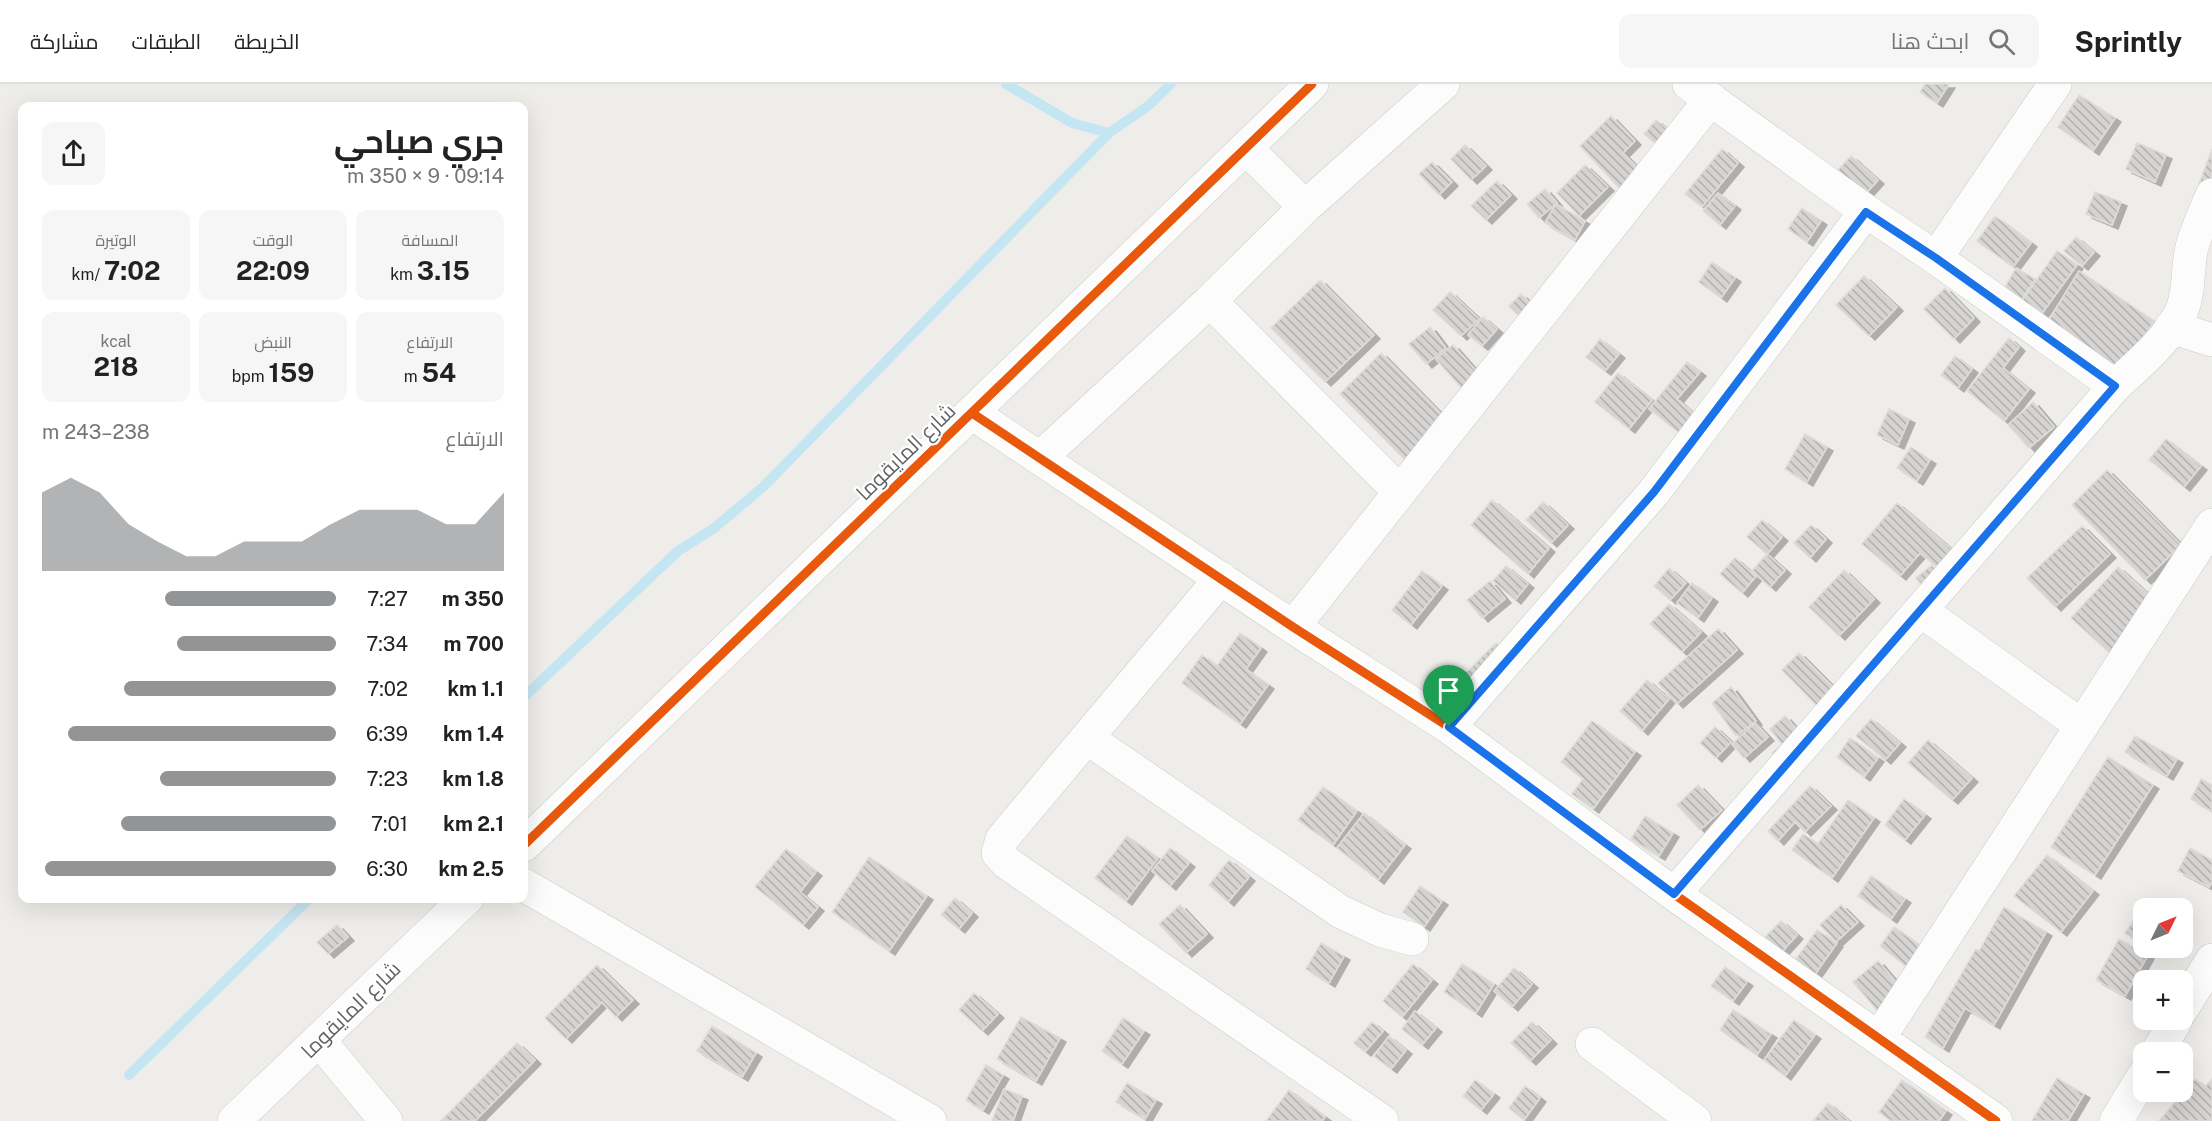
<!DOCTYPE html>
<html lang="ar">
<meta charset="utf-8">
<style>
body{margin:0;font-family:"Public Sans",Cairo,sans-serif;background:#f6f6f6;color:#222;direction:rtl;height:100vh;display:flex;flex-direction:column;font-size:22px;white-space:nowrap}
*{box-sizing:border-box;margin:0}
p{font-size:20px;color:#767676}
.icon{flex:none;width:33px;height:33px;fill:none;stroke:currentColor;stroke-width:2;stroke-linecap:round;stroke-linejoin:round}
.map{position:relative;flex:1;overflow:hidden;direction:ltr}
.side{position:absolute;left:18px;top:18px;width:510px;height:801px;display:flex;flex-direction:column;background:#fff;border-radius:12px;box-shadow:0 6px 24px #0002;direction:rtl}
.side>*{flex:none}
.needle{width:39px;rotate:47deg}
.buttons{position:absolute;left:2133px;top:814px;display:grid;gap:12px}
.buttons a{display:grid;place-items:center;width:60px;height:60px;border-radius:12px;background:#fff;box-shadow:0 6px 24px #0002;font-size:30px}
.pin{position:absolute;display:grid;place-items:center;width:51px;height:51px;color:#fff;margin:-62px -26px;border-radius:50% 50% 50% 0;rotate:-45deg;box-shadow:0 0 6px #0007}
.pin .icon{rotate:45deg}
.round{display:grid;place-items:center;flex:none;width:63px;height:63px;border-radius:12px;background:#f6f6f6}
.head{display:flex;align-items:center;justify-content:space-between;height:102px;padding:0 24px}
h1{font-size:33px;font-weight:700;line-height:45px}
.metrics{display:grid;grid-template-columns:repeat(3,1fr);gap:9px;height:102px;padding:6px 24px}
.metrics div{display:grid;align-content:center;border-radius:12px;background:#f6f6f6;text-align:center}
.metrics b{font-size:26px;font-weight:700}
.metrics small{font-size:16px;font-weight:400}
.metrics p{font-size:16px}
.chart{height:168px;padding:12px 24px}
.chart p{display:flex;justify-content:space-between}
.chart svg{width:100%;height:108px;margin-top:6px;fill:#929495;opacity:.7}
ul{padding:0 24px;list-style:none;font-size:20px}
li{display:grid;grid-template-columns:96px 72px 1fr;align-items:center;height:45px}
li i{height:15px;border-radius:8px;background:#929495}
header{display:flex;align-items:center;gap:36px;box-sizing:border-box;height:84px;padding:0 30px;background:#fff;border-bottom:2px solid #e0e0e0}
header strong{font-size:28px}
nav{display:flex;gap:33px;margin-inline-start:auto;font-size:21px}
.search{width:420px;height:54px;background:#f6f6f6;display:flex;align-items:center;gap:15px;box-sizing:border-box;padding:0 21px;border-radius:12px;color:#767676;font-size:22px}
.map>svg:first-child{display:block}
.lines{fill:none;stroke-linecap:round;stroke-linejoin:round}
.stream{stroke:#c4e6f2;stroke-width:10}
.building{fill:url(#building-back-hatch);stroke:#dedcd9;stroke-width:1.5;filter:url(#shadow)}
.minor-casing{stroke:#cbcbca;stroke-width:34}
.tertiary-casing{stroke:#cbcbca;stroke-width:34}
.minor{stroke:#fdfcfc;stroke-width:33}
.tertiary{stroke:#fdfcfc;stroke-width:33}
.cycleway-casing{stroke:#fff;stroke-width:13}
.cycleway{stroke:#e8590c;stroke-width:9}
.route-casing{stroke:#fff;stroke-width:12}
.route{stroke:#1a73e8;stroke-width:8}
.labels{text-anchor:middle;stroke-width:4.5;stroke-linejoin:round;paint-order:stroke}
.street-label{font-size:21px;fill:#606467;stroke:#fff}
</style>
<header>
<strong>Sprintly</strong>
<div class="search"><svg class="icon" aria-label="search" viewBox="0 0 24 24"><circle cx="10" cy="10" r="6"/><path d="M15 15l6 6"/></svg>ابحث هنا</div>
<nav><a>الخريطة</a><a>الطبقات</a><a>مشاركة</a></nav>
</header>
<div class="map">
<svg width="2212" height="1037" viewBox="0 0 2212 1037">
<defs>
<pattern id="building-back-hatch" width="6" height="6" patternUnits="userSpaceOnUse" patternTransform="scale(1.5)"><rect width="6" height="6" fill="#d6d4d3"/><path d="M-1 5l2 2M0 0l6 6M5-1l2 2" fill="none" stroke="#b1b0af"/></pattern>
<filter id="shadow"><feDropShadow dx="6" dy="4" stdDeviation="0" flood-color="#0004"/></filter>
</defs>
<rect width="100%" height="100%" fill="#efedea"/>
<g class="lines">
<!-- stream -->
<path class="stream" d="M1006 0 1072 39 1109 49 1148 22 1171 0
M524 613 678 467 713 445 764 402 1109 49
M129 991 310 814"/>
</g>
<!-- building -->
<path class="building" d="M1925 0H1949L1937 19 1920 8Z
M2079 11 2115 34 2093 67 2058 43Z
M1611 32 1635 57 1623 69 1642 89 1623 108 1580 62Z
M1656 36 1675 52 1663 66 1644 50Z
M2137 59 2166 71 2155 98 2126 85Z
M1465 61 1486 82 1471 96 1451 75Z
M1722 65 1738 79 1702 123 1685 110Z
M2212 65V104L2199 100Z
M1851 72 1878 96 1861 115 1834 90Z
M1432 78 1452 98 1439 111 1419 90Z
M1585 81 1608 103 1579 132 1557 109Z
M1497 97 1511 111 1486 136 1471 122Z
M1545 105 1557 119 1539 134 1527 120Z
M2095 108 2121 118 2112 141 2086 130Z
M1718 109 1735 122 1720 141 1703 127Z
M1556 120 1585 137 1575 156 1545 139Z
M1802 124 1821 137 1807 158 1788 145Z
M1995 132 2031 159 2013 183 1977 157Z
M2076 153 2094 168 2082 182 2064 167Z
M2057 167 2077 181 2038 235 2019 221Z
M1712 178 1735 194 1721 214 1699 198Z
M2016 184 2035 195 2019 220 2001 210Z
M2079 187 2154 237 2118 294 2047 239Z
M1864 192 1897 223 1869 252 1836 221Z
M1320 196 1374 251 1325 298 1271 244Z
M1945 204 1974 234 1954 255 1924 225Z
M1450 208 1479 235 1461 252 1433 226Z
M1521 210 1542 231 1530 243 1509 222Z
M1483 233 1497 245 1482 262 1468 251Z
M1430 243 1446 264 1426 280 1409 260Z
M2009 254 2019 263 2003 284 2029 305 2004 337 1967 307Z
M1600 255 1619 270 1605 287 1586 273Z
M1453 261 1483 295 1466 309 1436 275Z
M1381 269 1447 336 1406 377 1340 310Z
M1955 272 1972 285 1958 304 1941 291Z
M1687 278 1700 288 1677 315 1697 332 1682 351 1649 325Z
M1618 289 1652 316 1629 345 1595 318Z
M2033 318 2054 343 2029 364 2008 341Z
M1889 325 1909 335 1898 361 1877 351Z
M1805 350 1827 363 1807 398 1785 385Z
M2166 355 2201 382 2184 403 2149 376Z
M1911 363 1930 376 1917 397 1897 384Z
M2107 386 2181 461 2145 496 2072 421Z
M1492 416 1549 464 1528 490 1471 441Z
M1543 418 1568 441 1551 459 1526 436Z
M1897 419 1964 476 1950 494 1920 469 1900 492 1862 460Z
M1762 436 1782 453 1767 470 1747 453Z
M1811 441 1826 455 1810 474 1794 459Z
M2082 442 2110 470 2055 523 2027 494Z
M1767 470 1785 486 1770 503 1752 487Z
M1735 474 1756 492 1742 509 1720 490Z
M1932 481 1948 502 1932 514 1916 494Z
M1506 482 1528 500 1515 516 1493 497Z
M2118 483 2160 521 2114 573 2071 534Z
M1669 484 1686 499 1670 516 1654 502Z
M1844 486 1874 515 1839 552 1809 523Z
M1422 487 1442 502 1411 541 1392 526Z
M1490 497 1505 515 1482 534 1467 516Z
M1692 499 1712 514 1698 534 1677 519Z
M1669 520 1701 548 1682 568 1650 540Z
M1718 545 1737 566 1677 620 1658 599Z
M1240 549 1261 564 1246 585 1268 601 1240 640 1182 599 1202 571 1217 582Z
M1496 559 1514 576 1473 619 1454 601Z
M1799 569 1838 608 1820 625 1782 586Z
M1647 596 1669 615 1642 647 1620 627Z
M1731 603 1756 637 1736 652 1712 619Z
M1785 632 1810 661 1784 683 1772 669 1782 660 1770 645Z
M1871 635 1900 659 1885 676 1856 652Z
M1592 637 1635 668 1593 725 1572 710 1583 695 1561 678Z
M1755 639 1768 653 1744 674 1732 660Z
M1715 643 1731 658 1716 674 1700 659Z
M2135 652 2177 675 2167 692 2125 668Z
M1850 654 1878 674 1864 693 1837 673Z
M1928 656 1972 694 1952 716 1908 679Z
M2108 673 2153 701 2095 791 2051 763Z
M2201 695 2212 701V727L2191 715Z
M1698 701 1722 726 1700 746 1677 721Z
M1810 702 1831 722 1805 748 1795 738 1778 757 1768 747Z
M1323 703 1357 727 1333 761 1298 736Z
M1904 715 1925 731 1905 756 1885 741Z
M1848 716 1874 734 1832 794 1792 766 1803 750 1818 760Z
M1364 729 1405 761 1378 796 1337 764Z
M1645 732 1673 749 1659 772 1631 755Z
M1127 752 1158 774 1126 817 1095 794Z
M1170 764 1189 779 1170 802 1152 787Z
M2190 764 2212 776V798L2209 803 2178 787Z
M786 765 816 788 800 808 818 823 803 841 755 803Z
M2047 771 2093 807 2061 848 2014 812Z
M869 773 927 812 889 867 832 828Z
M1229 776 1249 793 1228 818 1209 801Z
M1871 792 1905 815 1891 835 1858 812Z
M1420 802 1442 817 1424 843 1403 828Z
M955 814 972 829 959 845 941 831Z
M1180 821 1207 850 1186 869 1159 840Z
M1841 821 1858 838 1836 858 1820 841Z
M2004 823 2046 848 1994 941 1965 924 1943 964 1925 953 1976 865 1979 867Z
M2140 827 2144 830V861L2125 849Z
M1781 837 1797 851 1778 872 1762 856Z
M337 841 348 853 328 870 317 858Z
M1894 843 1922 863 1907 883 1880 862Z
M1817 846 1837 859 1811 896 1791 882Z
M2119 855 2148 871 2125 912 2096 896Z
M1321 859 1344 872 1329 899 1306 885Z
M1878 877 1906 910 1881 931 1853 898Z
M1413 880 1432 896 1402 933 1383 917Z
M1462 880 1494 900 1476 929 1444 908Z
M597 881 633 916 616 933 602 918 566 955 545 934Z
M1725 883 1747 898 1733 917 1711 902Z
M1514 884 1532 900 1512 923 1494 907Z
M974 909 998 930 982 947 959 926Z
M1733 926 1771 950 1757 971 1720 946Z
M1415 927 1436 944 1422 961 1402 945Z
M1021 933 1060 954 1036 997 997 975Z
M1123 934 1144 947 1122 980 1102 967Z
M1794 936 1815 951 1785 992 1764 976Z
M1372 938 1383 947 1365 968 1354 959Z
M1532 938 1551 956 1530 977 1511 959Z
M712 942 756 969 742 993 697 967Z
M1389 952 1406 966 1391 985 1374 972Z
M517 959 535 976 475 1037H441Z
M986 981 1003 991 983 1026 966 1016Z
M2057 994 2084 1010 2068 1037H2032Z
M2195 995 2205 1003 2212 995V1037H2159Z
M1475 996 1494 1010 1481 1026 1463 1012Z
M1902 996 1946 1027 1939 1037H1891L1879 1028Z
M1127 999 1156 1016 1145 1035 1116 1018Z
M1525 1002 1540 1014 1524 1036 1509 1024Z
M1004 1005 1022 1012 1013 1037H992Z
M1289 1006 1325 1033 1322 1037H1266Z
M1828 1019 1849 1037H1813Z"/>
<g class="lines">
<!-- minor casing -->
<g class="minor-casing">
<path id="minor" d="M1689 0 1866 127 1936 174 2115 302
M1246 64 1305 123
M1936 174 2055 0
M1210 217 1400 408
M2171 243 2212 256
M972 329 1293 543 1449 643 1674 810 1996 1037
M1040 374 1210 217 1305 123 1443 0
M1221 494 1002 755 998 769 1007 779 1382 1037
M1920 526 2082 642
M1293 543 1711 15
M1449 643 1654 408 1866 127
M1087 654 1341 828 1380 846 1412 855
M524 801 930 1037
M1674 810 2115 302C2139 280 2168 256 2182 226 2190 206 2187 183 2192 163 2197 145 2205 128 2212 111
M2182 925 2212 876
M1879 954 2212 441
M319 956 386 1037
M1592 960 1695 1037
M2157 969 2176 936
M2116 1037 2144 991"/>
</g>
<!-- tertiary casing -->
<g class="tertiary-casing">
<path id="tertiary" d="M524 761 1312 0
M234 1037 467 814"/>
</g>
<!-- minor -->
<use href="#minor" class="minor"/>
<!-- tertiary -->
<use href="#tertiary" class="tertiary"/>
<!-- cycleway casing -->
<g class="cycleway-casing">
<path id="cycleway" d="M972 329 1293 543 1449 643 1674 810 1996 1037
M524 761 1312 0"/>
</g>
<!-- cycleway -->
<use href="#cycleway" class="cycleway"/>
</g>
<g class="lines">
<!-- route casing -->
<g class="route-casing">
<path id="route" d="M1866 128 1936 174 2115 302 1674 810 1449 643 1654 408Z"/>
</g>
<!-- route -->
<use href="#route" class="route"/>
</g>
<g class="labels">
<!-- street labels -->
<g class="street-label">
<text transform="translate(906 368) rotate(-44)" y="7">شارع المايقوما</text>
<text transform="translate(351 926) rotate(-44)" y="7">شارع المايقوما</text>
</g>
</g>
</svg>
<div class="buttons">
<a><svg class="needle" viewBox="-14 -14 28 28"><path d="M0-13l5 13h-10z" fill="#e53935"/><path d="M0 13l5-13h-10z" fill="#767676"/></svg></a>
<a>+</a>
<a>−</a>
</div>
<div class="pin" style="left:1449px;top:643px;background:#1e9e55"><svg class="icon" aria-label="arrive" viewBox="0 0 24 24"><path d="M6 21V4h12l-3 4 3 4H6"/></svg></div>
<section class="side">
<div class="head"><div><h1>جري صباحي</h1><p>09:14 · 9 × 350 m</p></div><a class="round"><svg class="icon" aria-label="share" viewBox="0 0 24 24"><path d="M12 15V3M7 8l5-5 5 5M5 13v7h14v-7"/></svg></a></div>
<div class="metrics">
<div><p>المسافة</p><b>3.15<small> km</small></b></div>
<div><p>الوقت</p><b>22:09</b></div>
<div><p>الوتيرة</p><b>7:02<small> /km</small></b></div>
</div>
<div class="metrics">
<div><p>الارتفاع</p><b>54<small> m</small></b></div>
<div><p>النبض</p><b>159<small> bpm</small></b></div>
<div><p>kcal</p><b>218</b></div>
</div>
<div class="chart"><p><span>الارتفاع</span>238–243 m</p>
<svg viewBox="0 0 160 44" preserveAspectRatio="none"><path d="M0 44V12L10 6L20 12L30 25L40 32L50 38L60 38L70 32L80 32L90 32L100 25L110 19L120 19L130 19L140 25L150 25L160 12V44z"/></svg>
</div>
<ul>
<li><b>350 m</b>7:27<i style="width:58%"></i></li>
<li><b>700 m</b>7:34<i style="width:54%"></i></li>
<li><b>1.1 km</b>7:02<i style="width:72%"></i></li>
<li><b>1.4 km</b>6:39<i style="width:91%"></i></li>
<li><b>1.8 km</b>7:23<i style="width:60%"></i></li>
<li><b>2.1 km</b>7:01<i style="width:73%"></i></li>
<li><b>2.5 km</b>6:30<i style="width:99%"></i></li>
</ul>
</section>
</div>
